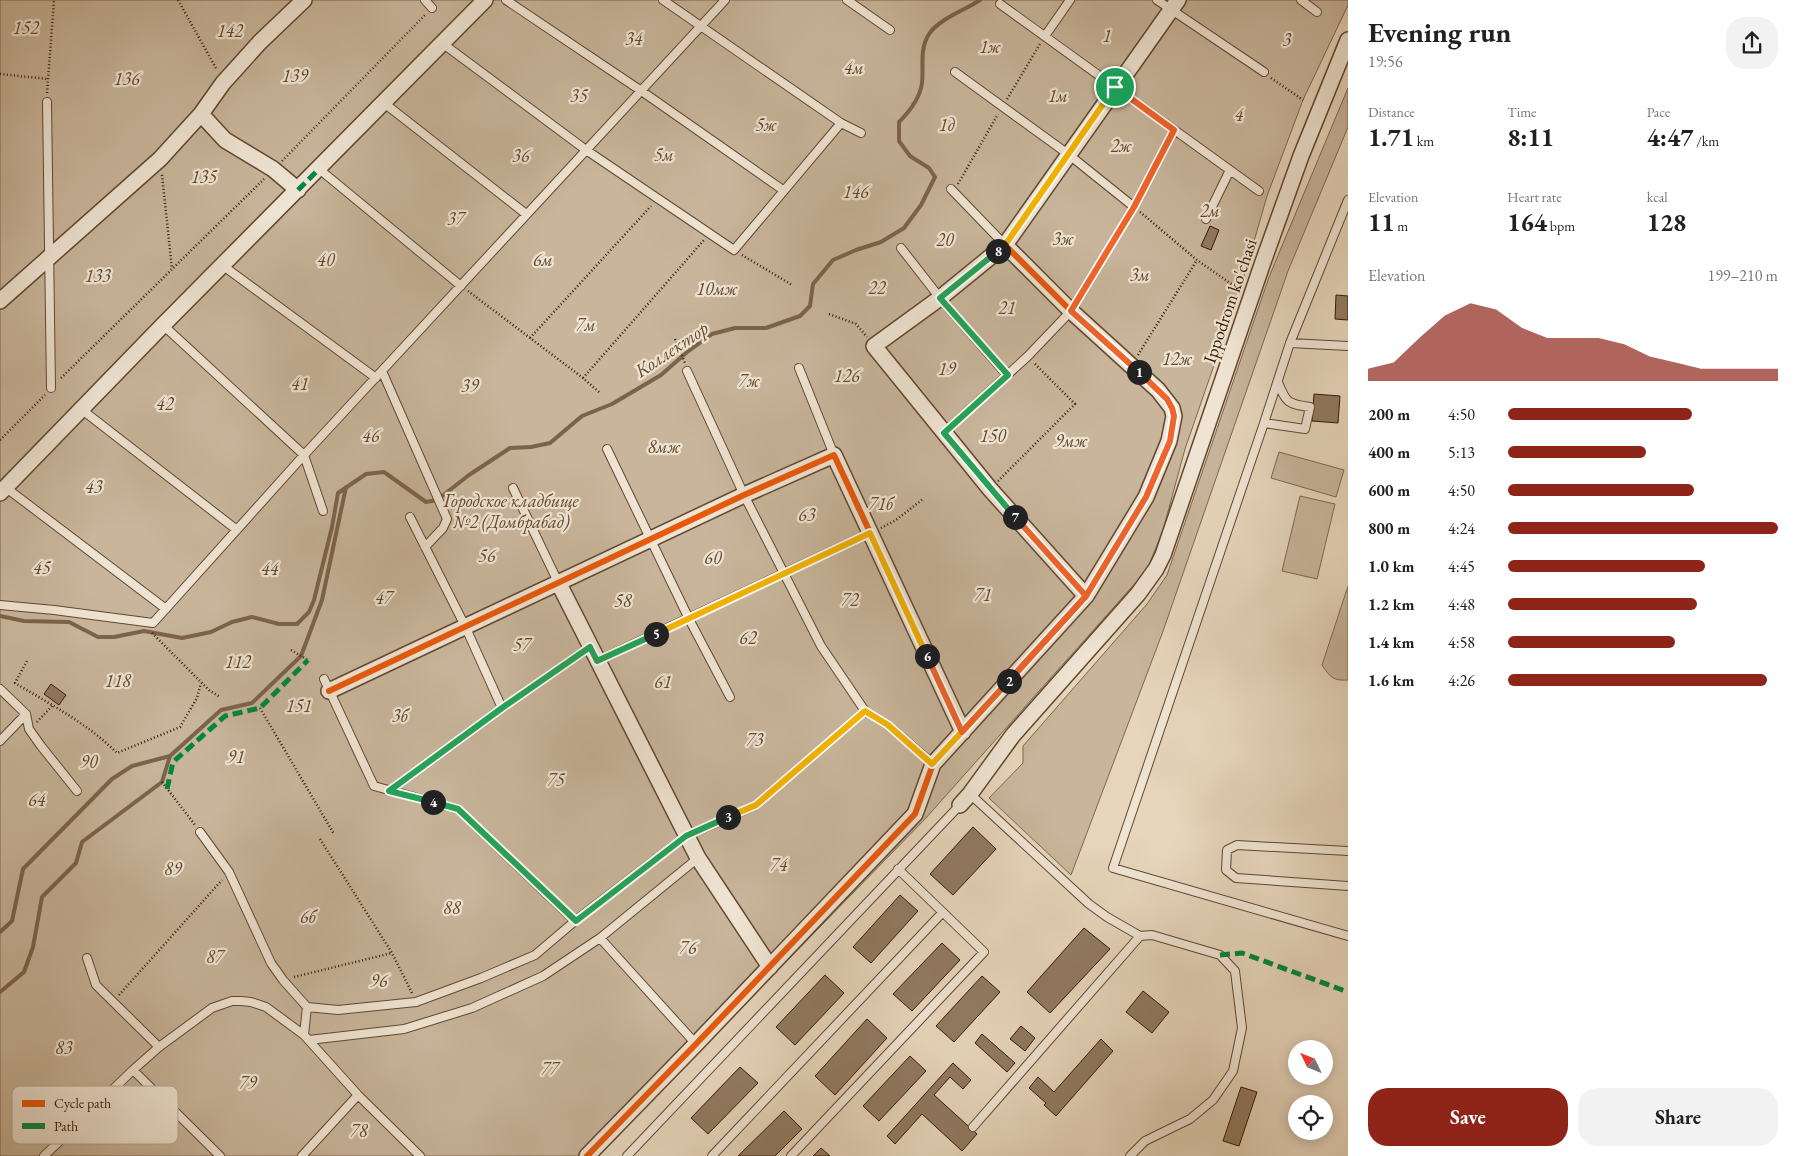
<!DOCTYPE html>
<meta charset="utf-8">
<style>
body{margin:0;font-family:"EB Garamond",serif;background:#f2f2f2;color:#202124;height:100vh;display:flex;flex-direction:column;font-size:19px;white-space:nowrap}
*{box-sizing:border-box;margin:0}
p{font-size:16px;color:#757577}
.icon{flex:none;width:28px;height:28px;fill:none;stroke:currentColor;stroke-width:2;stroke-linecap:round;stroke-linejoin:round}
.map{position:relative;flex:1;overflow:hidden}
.sheet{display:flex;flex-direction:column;background:#fff;width:450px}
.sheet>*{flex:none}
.needle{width:32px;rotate:313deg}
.tools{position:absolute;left:1288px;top:1040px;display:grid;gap:10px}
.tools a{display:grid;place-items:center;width:45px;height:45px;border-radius:50%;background:#fff;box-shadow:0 2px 12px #0003;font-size:25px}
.pin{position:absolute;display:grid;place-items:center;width:42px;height:42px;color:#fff;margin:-21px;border:2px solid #fff;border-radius:50%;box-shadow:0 1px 5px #0007}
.km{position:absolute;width:25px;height:25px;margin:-12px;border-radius:50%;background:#222;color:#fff;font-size:14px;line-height:25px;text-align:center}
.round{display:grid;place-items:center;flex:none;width:52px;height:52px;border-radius:20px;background:#f2f2f2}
.head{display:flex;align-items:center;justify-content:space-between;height:85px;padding:0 20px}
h1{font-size:28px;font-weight:700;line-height:38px}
.figures{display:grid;grid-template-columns:repeat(3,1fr);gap:8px;height:85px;padding:5px 20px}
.figures div{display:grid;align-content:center}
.figures b{font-size:25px;font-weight:700}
.figures small{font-size:14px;font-weight:400}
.figures p{font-size:14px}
.chart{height:140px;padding:10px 20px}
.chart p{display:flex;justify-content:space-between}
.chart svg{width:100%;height:90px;margin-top:5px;fill:#8f2418;opacity:.7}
.primary-button{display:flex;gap:10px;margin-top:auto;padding:10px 20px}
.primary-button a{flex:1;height:58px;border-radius:20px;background:#8f2418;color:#fff;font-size:20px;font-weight:700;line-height:58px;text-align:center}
.primary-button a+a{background:#f2f2f2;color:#202124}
ul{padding:0 20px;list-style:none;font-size:16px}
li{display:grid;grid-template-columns:80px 60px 1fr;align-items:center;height:38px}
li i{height:12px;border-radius:6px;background:#8f2418}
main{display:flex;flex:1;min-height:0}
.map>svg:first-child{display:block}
.green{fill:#c8b59b;stroke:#7e664e}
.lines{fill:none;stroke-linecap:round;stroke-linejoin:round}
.stream{stroke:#7b634a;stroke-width:4}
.building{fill:#917a61;stroke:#351800}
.service-casing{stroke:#61472f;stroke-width:10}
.minor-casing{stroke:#61472f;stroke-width:18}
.path{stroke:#351800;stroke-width:2.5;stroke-dasharray:1 2.5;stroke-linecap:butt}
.service{stroke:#efe4d3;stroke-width:8}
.minor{stroke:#efe4d3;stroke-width:15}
.quiet{stroke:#00873e;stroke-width:5;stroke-dasharray:10 5;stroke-linecap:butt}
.cycleway-casing{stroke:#efe4d3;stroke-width:9}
.cycleway{stroke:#e8590c;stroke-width:6}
.split-1-casing{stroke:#fff;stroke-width:10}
.split-2-casing{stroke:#fff;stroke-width:10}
.split-3-casing{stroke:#fff;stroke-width:10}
.split-4-casing{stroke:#fff;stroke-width:10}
.split-5-casing{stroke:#fff;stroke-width:10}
.split-6-casing{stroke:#fff;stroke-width:10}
.split-7-casing{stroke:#fff;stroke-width:10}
.split-8-casing{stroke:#fff;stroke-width:10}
.split-9-casing{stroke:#fff;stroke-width:10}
.split-1{stroke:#f0652b;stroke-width:6}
.split-2{stroke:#f0652b;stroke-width:6}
.split-3{stroke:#f5b400;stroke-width:6}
.split-4{stroke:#22a559;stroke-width:6}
.split-5{stroke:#22a559;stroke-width:6}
.split-6{stroke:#f5b400;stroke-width:6}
.split-7{stroke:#f0652b;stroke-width:6}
.split-8{stroke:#22a559;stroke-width:6}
.split-9{stroke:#f5b400;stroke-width:6}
.labels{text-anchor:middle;stroke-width:4.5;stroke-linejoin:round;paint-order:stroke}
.park-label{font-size:18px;font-style:italic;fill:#61472e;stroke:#efe4d3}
.street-label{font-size:18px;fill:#351800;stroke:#efe4d3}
.water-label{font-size:19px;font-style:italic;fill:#644a31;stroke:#efe4d3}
.key{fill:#efe4d3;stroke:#b7a794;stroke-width:1}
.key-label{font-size:14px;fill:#351800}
</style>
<main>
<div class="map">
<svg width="1348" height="1156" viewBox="0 0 1348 1156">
<rect width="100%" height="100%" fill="#e6d5bb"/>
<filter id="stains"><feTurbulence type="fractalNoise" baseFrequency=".004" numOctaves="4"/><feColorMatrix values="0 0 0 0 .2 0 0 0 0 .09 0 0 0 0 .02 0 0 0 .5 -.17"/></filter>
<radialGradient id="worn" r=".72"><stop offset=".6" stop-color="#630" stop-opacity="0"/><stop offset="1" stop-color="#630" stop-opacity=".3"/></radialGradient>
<!-- green -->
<path class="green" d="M0 0H1348V5L1303 100 1267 196 1240 290 1185 449 1163 530 1147 570 925 819 597 1156H0Z
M1348 88V127L1288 271 1162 634 1071 875 989 798 1023 763V746L1147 604 1167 575 1269 277Z
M1279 452 1344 470 1336 497 1271 478Z
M1300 496 1335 504 1317 579 1282 571Z
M1348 586V680C1333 681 1330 677 1322 665Z"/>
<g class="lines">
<!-- stream -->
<path class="stream" d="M0 616 24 621 69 622 98 637H114L144 631 182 638 211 632 232 622 252 617 279 624H297L309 612 314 600 332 527 338 493 366 474 384 472 426 502 437 500 469 475 510 448 531 447 550 443 582 416 612 404 661 375 686 353 712 334 735 328H766L800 316 810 306 813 284 833 260 856 250 881 242 904 228 921 205 935 177 929 168 910 156 899 141V122C909 112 920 98 922 83 924 66 919 50 929 34 939 19 965 10 980 0
M0 932 12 921 23 869 112 779 132 766 170 756 221 710 252 703 301 656 322 600 346 487
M0 992 24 972 33 947 42 897 76 863 82 842 162 782 170 756"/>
</g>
<!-- building -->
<path class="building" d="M1210 226 1219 230 1211 250 1201 246Z
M1336 295 1348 296V320L1335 319Z
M1314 394 1340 396 1338 423 1312 421Z
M51 684 66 695 59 705 44 694Z
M973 827 996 849 953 895 930 874Z
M900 895 918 911 871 963 853 947Z
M1084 928 1110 949 1050 1013 1027 992Z
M942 943 960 960 912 1011 893 994Z
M825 975 844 993 795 1045 776 1027Z
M982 976 1000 992 954 1042 936 1026Z
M1143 991 1169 1012 1152 1033 1126 1012Z
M867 1019 887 1038 835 1095 815 1076Z
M1021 1026 1035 1038 1025 1051 1010 1039Z
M982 1034 1015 1063 1007 1072 975 1043Z
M1101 1039 1113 1051 1056 1116 1044 1105 1046 1103 1029 1088 1038 1077 1054 1092Z
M910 1056 926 1071 879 1121 863 1106Z
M953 1063 971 1080 963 1089 950 1077 934 1095 977 1134 962 1151 922 1114 895 1144 887 1136Z
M740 1067 758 1083 708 1134 691 1118Z
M1241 1087 1257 1092 1239 1146 1223 1141Z
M784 1111 802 1129 775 1156H738Z
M821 1148 830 1156H813Z"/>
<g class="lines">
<!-- service casing -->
<g class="service-casing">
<path id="service" d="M425 0 432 8
M506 0 640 90 783 190
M663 0 841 123 861 133
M847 0 890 30
M1157 0 1264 72
M1301 0 1317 12
M1000 4 1259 191
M1045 36 1070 0
M442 43 586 150 734 250 841 123
M955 72 1068 154 1134 207
M47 102 51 388
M384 103 526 214
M319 169 461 286
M951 189 1005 245
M1348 200 1290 343 1348 346
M1206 219 1230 170
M901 248 940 298 1007 375
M222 265 376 378
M163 325 304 455 323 511
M799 368 834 455
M382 371 447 519 443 528 425 547
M687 371 744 495 821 646 865 711 888 725 933 764
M1278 382C1286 403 1288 404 1310 407L1305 429 1264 423 1290 343
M81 409 237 530
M1264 423 1113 868 1348 936
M944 433 1028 356 1071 311 1134 207 1174 130
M607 449 689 619 730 697
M5 487 166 609
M513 488 558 582
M410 517 465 626 502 708
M0 605 54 610 153 623 304 455 725 0
M597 661 870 533
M324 679 374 786 458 809 575 921
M0 689 26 714 29 729 41 746 77 791
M0 741 26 714
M389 791 502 708 590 647
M970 794 1089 904 1107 917 1140 936 1152 935 1220 955 1235 971 1242 1028 1233 1071 1213 1100 1190 1119 1145 1141 1130 1156
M200 832 229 872 271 963 283 980 307 1007 338 1010 416 1002 481 978 535 955 575 921 686 836 756 805 865 711
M1348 851 1237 845 1227 850 1226 870 1236 878 1348 886
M600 938 696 1044
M87 958 96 985 159 1047
M304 1035 307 1007
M309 1040 404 1029 472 1008 543 976 600 938 698 858
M133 1070 220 1156
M973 1127 1140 936
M44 1156 133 1070 159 1047 212 1008 232 1001H241L251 1002 266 1007 304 1035 358 1095 420 1156
M302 1156 358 1095
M627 1156 960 805
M712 1156 942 913
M791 1156 984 952 898 869"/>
</g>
<!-- minor casing -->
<g class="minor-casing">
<path id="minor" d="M201 114 225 140 273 169 298 190
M0 301 160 159 201 114 223 83 260 42 304 0
M0 493 163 325 485 0
M558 582 698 858 770 967
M1086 596 990 489 874 346 940 298 1005 245 1178 0
M329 691 744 495 834 455 963 732
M960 805 970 794 1013 735 1138 594 1156 569 1163 555 1263 262 1301 156 1348 40
M587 1156 696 1044 915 814 933 764 1086 596 1146 497 1169 441 1174 416 1172 408 1158 390 1071 311 1005 245"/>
</g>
<!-- path -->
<path class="path" d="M178 0 217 70
M0 74 48 79
M1271 78 1303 100
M47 93 54 0
M1007 99 1040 44
M282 161 425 15
M162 175 172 269
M958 184 998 114
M1140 212 1197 260 1240 290
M742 255 792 285
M468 291 583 378 600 393
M829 314 856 324 867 337
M530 338 651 206
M675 339 685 363
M1138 355 1197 260
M61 378 264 179
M583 378 704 240
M0 440 45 395
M998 481 1075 404 1034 363
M881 528 896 520 923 499
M152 633 209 690 220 697
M291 650 308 660
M27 661 15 683C50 704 88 724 117 753L180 727 197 698 201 683
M260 708 334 834
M37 722 53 705
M162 782 195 825
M320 839 392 953 412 993
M294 977 392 953
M119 995 222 880"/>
<!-- service -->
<use href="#service" class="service"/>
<!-- minor -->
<use href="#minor" class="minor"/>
<!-- quiet -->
<path class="quiet" d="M298 190 319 169
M167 789 173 762 225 716 260 708 308 660
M1220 955 1242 953 1348 992"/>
<!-- cycleway casing -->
<g class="cycleway-casing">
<path id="cycleway" d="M329 691 744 495 834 455 963 732
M587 1156 696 1044 915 814 933 764 1086 596 1146 497 1169 441 1174 416 1172 408 1158 390 1071 311 1005 245"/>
</g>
<!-- cycleway -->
<use href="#cycleway" class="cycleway"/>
</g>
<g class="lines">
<!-- split-1 casing -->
<g class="split-1-casing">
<path id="split-1" d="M1115 87 1174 130 1134 207 1071 311 1139 372"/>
</g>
<!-- split-2 casing -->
<g class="split-2-casing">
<path id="split-2" d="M1009 681 1086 596 1146 497 1170 441 1174 416 1172 408 1167 399 1139 372"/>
</g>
<!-- split-3 casing -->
<g class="split-3-casing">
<path id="split-3" d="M728 817 756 805 865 711 888 725 932 764 1009 681"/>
</g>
<!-- split-4 casing -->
<g class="split-4-casing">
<path id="split-4" d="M433 802 458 809 576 921 686 836 728 817"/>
</g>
<!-- split-5 casing -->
<g class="split-5-casing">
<path id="split-5" d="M433 802 389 791 502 708 590 647 597 661 656 634"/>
</g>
<!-- split-6 casing -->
<g class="split-6-casing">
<path id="split-6" d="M656 634 870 533 927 656"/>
</g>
<!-- split-7 casing -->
<g class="split-7-casing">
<path id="split-7" d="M927 656 962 732 1086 596 1015 517"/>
</g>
<!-- split-8 casing -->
<g class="split-8-casing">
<path id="split-8" d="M998 251 940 298 1008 375 944 433 1015 517"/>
</g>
<!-- split-9 casing -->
<g class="split-9-casing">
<path id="split-9" d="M998 251 1005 245 1115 87"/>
</g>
<!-- split-1 -->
<use href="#split-1" class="split-1"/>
<!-- split-2 -->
<use href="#split-2" class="split-2"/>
<!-- split-3 -->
<use href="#split-3" class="split-3"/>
<!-- split-4 -->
<use href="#split-4" class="split-4"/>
<!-- split-5 -->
<use href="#split-5" class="split-5"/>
<!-- split-6 -->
<use href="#split-6" class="split-6"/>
<!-- split-7 -->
<use href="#split-7" class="split-7"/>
<!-- split-8 -->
<use href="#split-8" class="split-8"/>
<!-- split-9 -->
<use href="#split-9" class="split-9"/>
</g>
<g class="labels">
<!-- park labels -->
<g class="park-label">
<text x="26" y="34">152</text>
<text x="230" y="37">142</text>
<text x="1107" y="42">1</text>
<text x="634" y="45">34</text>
<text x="1287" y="46">3</text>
<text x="990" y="53">1ж</text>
<text x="854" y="74">4м</text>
<text x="295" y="82">139</text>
<text x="127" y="85">136</text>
<text x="579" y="102">35</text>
<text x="1058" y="102">1м</text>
<text x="1239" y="121">4</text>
<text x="766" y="131">5ж</text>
<text x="947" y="131">1д</text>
<text x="1121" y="152">2ж</text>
<text x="664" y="161">5м</text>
<text x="521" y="162">36</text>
<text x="204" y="183">135</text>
<text x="856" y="198">146</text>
<text x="1210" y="217">2м</text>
<text x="456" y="225">37</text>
<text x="1063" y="245">3ж</text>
<text x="945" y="246">20</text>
<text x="326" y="266">40</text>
<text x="543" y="266">6м</text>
<text x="1140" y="281">3м</text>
<text x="98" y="282">133</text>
<text x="877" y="294">22</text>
<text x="717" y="295">10мж</text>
<text x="1007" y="314">21</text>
<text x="586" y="331">7м</text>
<text x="1177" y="365">12ж</text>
<text x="947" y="375">19</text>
<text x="847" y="382">126</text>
<text x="749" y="387">7ж</text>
<text x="300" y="390">41</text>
<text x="470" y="392">39</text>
<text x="165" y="410">42</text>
<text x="371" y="442">46</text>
<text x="993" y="442">150</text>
<text x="1071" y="447">9мж</text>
<text x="664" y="453">8мж</text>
<text x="94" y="493">43</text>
<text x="511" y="507">Городское кладбище<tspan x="511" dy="21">№2 (Домбрабад)</tspan></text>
<text x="881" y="510">71б</text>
<text x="807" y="521">63</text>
<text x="487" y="562">56</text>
<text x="713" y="564">60</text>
<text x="42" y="574">45</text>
<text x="270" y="575">44</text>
<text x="983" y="601">71</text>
<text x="384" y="604">47</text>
<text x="850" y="606">72</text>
<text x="623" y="607">58</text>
<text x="748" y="644">62</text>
<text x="522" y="651">57</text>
<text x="238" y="668">112</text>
<text x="118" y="687">118</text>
<text x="663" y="688">61</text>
<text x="299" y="712">151</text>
<text x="400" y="722">3б</text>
<text x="755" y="746">73</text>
<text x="236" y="763">91</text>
<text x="89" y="768">90</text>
<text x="556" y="786">75</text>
<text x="37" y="806">64</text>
<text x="779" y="871">74</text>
<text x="173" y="875">89</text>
<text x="452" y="914">88</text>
<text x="308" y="923">6б</text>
<text x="688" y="954">76</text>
<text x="215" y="963">87</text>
<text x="379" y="987">96</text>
<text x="64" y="1054">83</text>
<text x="550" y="1075">77</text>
<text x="248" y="1089">79</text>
<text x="359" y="1137">78</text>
</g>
<!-- street labels -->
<g class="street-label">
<text transform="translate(1230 301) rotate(-71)" y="6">Ippodrom ko'chasi</text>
</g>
<!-- water labels -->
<g class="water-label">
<text transform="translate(671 349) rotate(-34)" y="7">Коллектор</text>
</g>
</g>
<!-- legend -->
<rect x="12" y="1086" width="166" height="58" rx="8" class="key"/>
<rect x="22" y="1100" width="23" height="7" fill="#e8590c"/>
<rect x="22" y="1123" width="23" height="6" fill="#00873e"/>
<g class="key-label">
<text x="54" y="1108">Cycle path</text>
<text x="54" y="1131">Path</text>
</g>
<rect width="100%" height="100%" filter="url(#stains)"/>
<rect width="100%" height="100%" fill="url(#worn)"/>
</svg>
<div class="tools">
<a><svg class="needle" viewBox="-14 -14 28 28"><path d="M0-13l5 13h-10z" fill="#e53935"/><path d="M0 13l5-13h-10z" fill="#757577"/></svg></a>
<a><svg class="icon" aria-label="locate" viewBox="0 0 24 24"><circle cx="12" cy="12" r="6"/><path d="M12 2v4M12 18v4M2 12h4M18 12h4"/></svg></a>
</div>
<div class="pin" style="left:1115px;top:87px;background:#1e9e55"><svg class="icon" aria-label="arrive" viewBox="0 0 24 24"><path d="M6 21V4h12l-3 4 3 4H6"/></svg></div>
<b class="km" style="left:1139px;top:372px">1</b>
<b class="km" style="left:1009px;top:681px">2</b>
<b class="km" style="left:728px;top:817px">3</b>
<b class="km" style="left:433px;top:802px">4</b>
<b class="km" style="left:656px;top:634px">5</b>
<b class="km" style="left:927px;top:656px">6</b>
<b class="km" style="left:1015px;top:517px">7</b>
<b class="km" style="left:998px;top:251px">8</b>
</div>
<section class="sheet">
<div class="head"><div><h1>Evening run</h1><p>19:56</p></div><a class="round"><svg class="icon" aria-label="share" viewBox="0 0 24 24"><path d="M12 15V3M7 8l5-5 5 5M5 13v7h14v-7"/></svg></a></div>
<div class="figures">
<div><p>Distance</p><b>1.71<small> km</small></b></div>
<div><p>Time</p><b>8:11</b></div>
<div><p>Pace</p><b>4:47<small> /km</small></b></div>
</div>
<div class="figures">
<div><p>Elevation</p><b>11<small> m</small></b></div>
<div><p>Heart rate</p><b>164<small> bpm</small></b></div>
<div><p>kcal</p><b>128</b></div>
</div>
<div class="chart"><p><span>Elevation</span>199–210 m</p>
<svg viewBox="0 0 160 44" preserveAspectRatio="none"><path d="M0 44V38L10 35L20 23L30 12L40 6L50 9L60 18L70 23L80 23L90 23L100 26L110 32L120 35L130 38L140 38L150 38L160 38V44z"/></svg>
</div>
<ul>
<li><b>200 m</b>4:50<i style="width:68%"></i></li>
<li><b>400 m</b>5:13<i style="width:51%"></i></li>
<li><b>600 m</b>4:50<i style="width:69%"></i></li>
<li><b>800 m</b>4:24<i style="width:100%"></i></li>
<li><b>1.0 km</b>4:45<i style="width:73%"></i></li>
<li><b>1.2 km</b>4:48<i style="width:70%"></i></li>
<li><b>1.4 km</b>4:58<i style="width:62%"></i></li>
<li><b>1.6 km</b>4:26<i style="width:96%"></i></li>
</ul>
<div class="primary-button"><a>Save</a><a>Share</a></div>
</section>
</main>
